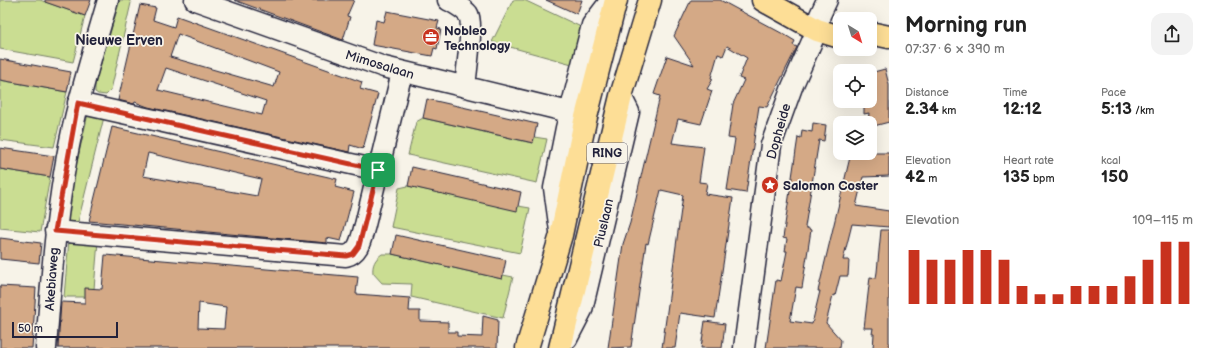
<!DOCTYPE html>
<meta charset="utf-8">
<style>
body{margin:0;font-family:"Balsamiq Sans",sans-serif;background:#f2f2f2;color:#222;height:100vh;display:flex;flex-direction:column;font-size:15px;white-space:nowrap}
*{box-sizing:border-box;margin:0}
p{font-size:13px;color:#767676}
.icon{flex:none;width:22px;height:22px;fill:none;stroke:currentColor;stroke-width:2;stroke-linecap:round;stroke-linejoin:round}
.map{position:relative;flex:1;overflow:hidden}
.side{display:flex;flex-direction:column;background:#fff;width:320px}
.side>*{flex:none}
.needle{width:26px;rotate:142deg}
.buttons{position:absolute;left:833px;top:12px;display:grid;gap:8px}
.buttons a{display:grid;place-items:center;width:44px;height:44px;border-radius:8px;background:#fff;box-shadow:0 4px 16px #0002;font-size:20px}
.scale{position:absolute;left:12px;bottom:10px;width:106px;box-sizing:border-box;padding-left:4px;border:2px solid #22223b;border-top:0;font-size:11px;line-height:14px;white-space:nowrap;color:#22223b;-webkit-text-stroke:3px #f7f3e8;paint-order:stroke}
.pin{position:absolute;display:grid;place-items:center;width:34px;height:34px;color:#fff;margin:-17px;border-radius:8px;box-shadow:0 2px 6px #0006}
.round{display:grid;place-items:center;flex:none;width:42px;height:42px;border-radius:12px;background:#f2f2f2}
.head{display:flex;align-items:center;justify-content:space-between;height:68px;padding:0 16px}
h1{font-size:22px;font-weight:700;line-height:30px}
.stats{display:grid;grid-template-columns:repeat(3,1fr);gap:6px;height:68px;padding:4px 16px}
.stats div{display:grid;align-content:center}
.stats b{font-size:17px;font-weight:700}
.stats small{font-size:11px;font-weight:400}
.stats p{font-size:11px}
.chart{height:112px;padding:8px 16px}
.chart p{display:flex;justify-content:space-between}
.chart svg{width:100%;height:72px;margin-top:4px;stroke:#c8321e;stroke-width:6}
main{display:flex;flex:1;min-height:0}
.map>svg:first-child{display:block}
.green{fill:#cadd92;stroke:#768066}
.building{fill:#d4a986;stroke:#22223b;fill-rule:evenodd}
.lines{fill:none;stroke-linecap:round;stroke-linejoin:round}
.minor-casing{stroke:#22223b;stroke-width:23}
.major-casing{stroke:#22223b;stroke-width:25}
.minor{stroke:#f7f3e8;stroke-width:20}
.major{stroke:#fdde96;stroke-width:22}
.route-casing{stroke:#fff;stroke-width:8}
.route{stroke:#c8321e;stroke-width:5}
.labels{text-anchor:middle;stroke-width:3.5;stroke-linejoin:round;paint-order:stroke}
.shield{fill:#f7f3e8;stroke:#62616f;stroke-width:1}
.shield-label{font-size:12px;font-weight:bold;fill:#22223b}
.poi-label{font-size:13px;font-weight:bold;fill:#22223b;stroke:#f7f3e8;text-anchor:start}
.street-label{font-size:13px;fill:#22223b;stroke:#f7f3e8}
.neighbourhood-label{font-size:14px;font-weight:bold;fill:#22223b;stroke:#f7f3e8}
</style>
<main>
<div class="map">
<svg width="889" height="348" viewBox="0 0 889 348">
<rect width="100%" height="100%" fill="#f7f3e8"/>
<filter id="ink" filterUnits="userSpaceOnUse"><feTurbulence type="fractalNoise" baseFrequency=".025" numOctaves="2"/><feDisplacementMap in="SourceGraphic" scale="8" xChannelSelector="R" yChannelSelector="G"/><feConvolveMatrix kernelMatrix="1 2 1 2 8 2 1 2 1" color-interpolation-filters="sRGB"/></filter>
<g filter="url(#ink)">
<!-- green -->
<path class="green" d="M0 0H40L85 16 73 62 0 49Z
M120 0H129L131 3 111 90 106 95 98 94 95 92V83Z
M513 0H524L581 27 572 64 492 42Z
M0 80 67 92 54 147 0 140Z
M88 114 104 117 78 222H63Z
M423 118 532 143 534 137 547 139 537 183 408 155 416 122Z
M0 169 50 177 40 232 0 228Z
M408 186 517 210 518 206 530 208 520 253 391 227 399 188Z
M69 239 98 241 94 289 85 297H64Z
M382 254H392L502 279 503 275 513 277 503 318 411 297 412 284 382 283 373 273C372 265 375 259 382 254Z"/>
<!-- building -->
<path class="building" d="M45 0H91L85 16 45 2Z
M234 0H354L347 16 350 17 343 40Z
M546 0H582L577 14Z
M691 0H720L785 35 795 41 793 45 797 47 767 107 759 106 746 193 727 190 735 139 728 138 733 104 744 80 739 78 747 58 727 46 723 56 718 54 711 78 713 79 707 89 712 91 701 124 678 119 672 143 704 147 699 182 707 183 705 194 733 198 715 318 680 313 675 348H662L683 195 661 190 648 244 646 243 631 347 608 348 623 244 630 223 660 96 654 94 667 56 694 65 674 36Z
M140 5 156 8 153 20 174 27 177 16 362 82 360 89 378 94 363 149 350 145 349 152 148 107 135 102 134 104 118 100ZM178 34 279 72 274 87 170 57ZM166 68 266 101 262 115 158 90Z
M387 11 439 21 437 28 441 29 437 49 434 48 432 56 372 45 376 20 384 22Z
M0 59 71 72 67 92 0 80Z
M885 69 889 85V122L870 127V123H868L869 113 864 114V101H870V73Z
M427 99 537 124 533 143 423 118Z
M813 123 826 125 824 141 819 140 805 227 811 230 802 288 796 287 790 321 812 324 820 291H818L851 153H889V176L863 177 856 206 889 211V227L852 224 843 260H849L848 276H840L835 296 833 295 826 323 841 340 840 348H766L776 280 781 281 787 251H785L787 239 783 238 798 137 801 138 802 130 812 132Z
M112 127 337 179 335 187 354 192 341 241 327 238V243L89 221ZM148 153 261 179 257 196 143 176Z
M0 148 54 156 50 177 0 169Z
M412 167 521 192 517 211 408 186Z
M881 230H889V348H873L874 334H872L873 328H864L870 277 876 278 877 272Z
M396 235 506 260 502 279 392 254Z
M0 238 41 243 39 263 0 259Z
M105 255 358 277 356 294 410 298 409 311H420V321L448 322V332H457V336L482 337 483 316 498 320 497 348H58L61 302 85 303V288L102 289ZM199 303 226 307 224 329 198 328Z
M0 286 36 288 32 348H0Z
M705 321 725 324 722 348H701Z"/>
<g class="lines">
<!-- minor casing -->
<g class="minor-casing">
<path id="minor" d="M195 0 384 67 569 112
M448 0C455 4 463 8 468 14 474 22 466 74 465 87
M78 103 378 170
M55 231 346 256C360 252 361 238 365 225L402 72
M560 231 554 188 566 128 592 25 611 0
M567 339 582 310 629 112 621 96
M46 348C52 266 58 182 79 102 88 68 98 34 108 0
M744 348 771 145 792 87 817 30 820 15 827 0"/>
</g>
<!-- major casing -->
<g class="major-casing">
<path id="major" d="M763 0 817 30 840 37
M870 33 889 37
M527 348 561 235 585 121 616 0
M560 348 621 96 650 0"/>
</g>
<!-- minor -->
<use href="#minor" class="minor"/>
<!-- major -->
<use href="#major" class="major"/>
</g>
</g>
<g class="lines" filter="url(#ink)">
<!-- route casing -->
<g class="route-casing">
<path id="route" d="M78 103 378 170 359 246 353 254 346 256 55 231Z"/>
</g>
<!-- route -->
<use href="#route" class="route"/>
</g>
<!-- icons -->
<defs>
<g id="office-disc" transform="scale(0.9)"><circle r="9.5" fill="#c8321e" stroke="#f7f3e8"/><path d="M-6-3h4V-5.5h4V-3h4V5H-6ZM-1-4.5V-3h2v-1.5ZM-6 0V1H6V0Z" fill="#fff"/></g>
<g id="sight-disc" transform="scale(0.9)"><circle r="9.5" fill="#c8321e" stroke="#f7f3e8"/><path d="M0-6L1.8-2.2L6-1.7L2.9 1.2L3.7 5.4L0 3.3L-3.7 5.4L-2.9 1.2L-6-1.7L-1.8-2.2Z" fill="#fff"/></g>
</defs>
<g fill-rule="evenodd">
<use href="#office-disc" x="431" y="37"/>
<use href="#sight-disc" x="770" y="185"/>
</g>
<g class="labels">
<!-- shield labels -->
<rect class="shield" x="587" y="143" width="40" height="20" rx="3"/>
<g class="shield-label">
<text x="607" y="157">RING</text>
</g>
<!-- poi labels -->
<g class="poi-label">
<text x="444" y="35">Nobleo<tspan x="444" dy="15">Technology</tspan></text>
<text x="783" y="190">Salomon Coster</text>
</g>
<!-- street labels -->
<g class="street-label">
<text transform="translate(380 64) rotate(17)" y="5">Mimosalaan</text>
<text transform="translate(778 131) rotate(-74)" y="5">Dopheide</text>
<text transform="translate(603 223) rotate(-77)" y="5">Piuslaan</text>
<text transform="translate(51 279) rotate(-86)" y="5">Akebiaweg</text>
</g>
<!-- neighbourhood labels -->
<g class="neighbourhood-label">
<text x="119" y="45">Nieuwe Erven</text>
</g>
</g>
</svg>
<div class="buttons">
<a><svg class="needle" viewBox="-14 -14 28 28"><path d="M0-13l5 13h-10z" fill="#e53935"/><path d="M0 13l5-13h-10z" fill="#767676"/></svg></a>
<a><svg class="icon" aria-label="locate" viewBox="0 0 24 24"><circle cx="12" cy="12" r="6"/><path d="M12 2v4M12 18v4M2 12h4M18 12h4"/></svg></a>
<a><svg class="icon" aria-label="layers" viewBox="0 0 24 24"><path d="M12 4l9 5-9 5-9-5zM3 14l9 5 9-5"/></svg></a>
</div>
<div class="scale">50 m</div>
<div class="pin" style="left:378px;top:170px;background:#1e9e55"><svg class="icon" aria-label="arrive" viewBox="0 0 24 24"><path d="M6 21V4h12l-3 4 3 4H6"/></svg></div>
</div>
<section class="side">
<div class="head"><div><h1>Morning run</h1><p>07:37 · 6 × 390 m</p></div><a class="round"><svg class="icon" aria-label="share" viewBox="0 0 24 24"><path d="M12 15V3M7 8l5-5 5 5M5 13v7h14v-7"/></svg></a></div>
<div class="stats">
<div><p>Distance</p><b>2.34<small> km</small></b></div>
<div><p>Time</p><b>12:12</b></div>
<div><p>Pace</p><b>5:13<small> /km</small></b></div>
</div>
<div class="stats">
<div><p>Elevation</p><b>42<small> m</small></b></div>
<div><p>Heart rate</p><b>135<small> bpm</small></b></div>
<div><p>kcal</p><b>150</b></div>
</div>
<div class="chart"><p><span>Elevation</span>109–115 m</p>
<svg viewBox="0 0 160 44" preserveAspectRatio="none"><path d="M5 44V11M15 44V17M25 44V17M35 44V11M45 44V11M55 44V17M65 44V33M75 44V38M85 44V38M95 44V33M105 44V33M115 44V33M125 44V27M135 44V17M145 44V6M155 44V6"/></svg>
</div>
</section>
</main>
